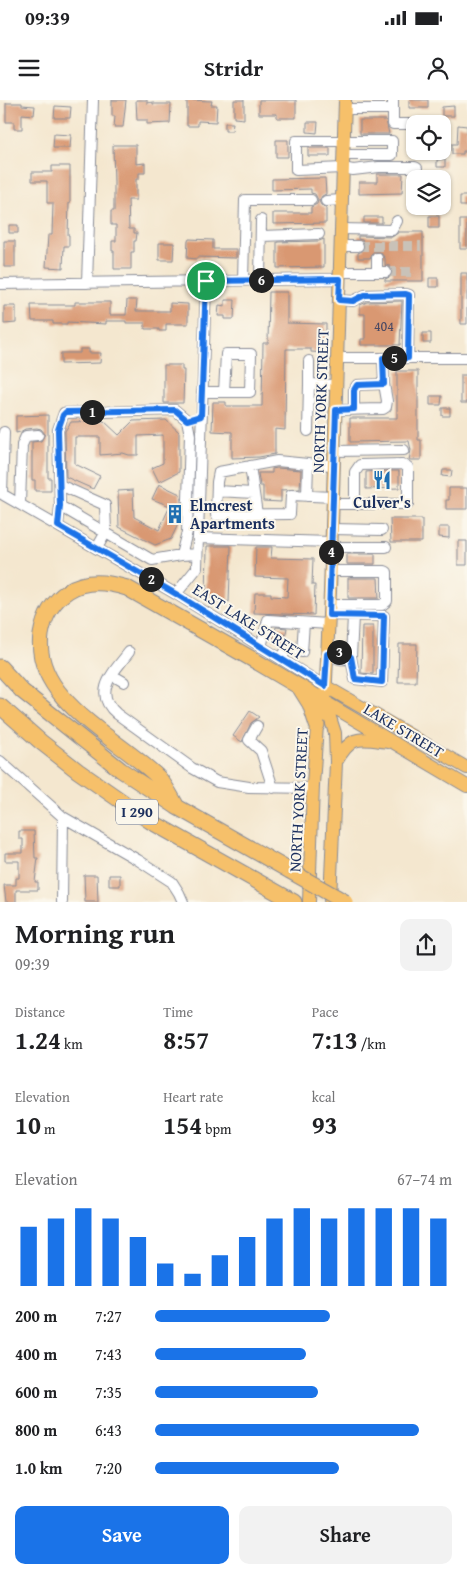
<!DOCTYPE html>
<meta charset="utf-8">
<style>
body{margin:0;font-family:"Gentium Book Plus",serif;background:#f2f2f2;color:#202124;height:100vh;display:flex;flex-direction:column;font-size:19px;white-space:nowrap}
*{box-sizing:border-box;margin:0}
p{font-size:16px;color:#757577}
.icon{flex:none;width:28px;height:28px;fill:none;stroke:currentColor;stroke-width:2;stroke-linecap:round;stroke-linejoin:round}
.map{position:relative;height:802px;overflow:hidden}
.panel{display:flex;flex-direction:column;background:#fff;flex:1}
.panel>*{flex:none}
.controls{position:absolute;left:406px;top:15px;display:grid;gap:10px}
.controls a{display:grid;place-items:center;width:45px;height:45px;border-radius:10px;background:#fff;box-shadow:0 1px 4px #0004;font-size:25px}
.pin{position:absolute;display:grid;place-items:center;width:42px;height:42px;color:#fff;margin:-21px;border:2px solid #fff;border-radius:50%;box-shadow:0 1px 5px #0007}
.km{position:absolute;width:25px;height:25px;margin:-12px;border-radius:50%;background:#222;color:#fff;font-size:14px;line-height:25px;text-align:center}
.round{display:grid;place-items:center;flex:none;width:52px;height:52px;border-radius:10px;background:#f2f2f2}
.overview{display:flex;align-items:center;justify-content:space-between;height:85px;padding:0 15px}
h1{font-size:28px;font-weight:700;line-height:38px}
.figures{display:grid;grid-template-columns:repeat(3,1fr);gap:8px;height:85px;padding:5px 15px}
.figures div{display:grid;align-content:center}
.figures b{font-size:25px;font-weight:700}
.figures small{font-size:14px;font-weight:400}
.figures p{font-size:14px}
.chart{height:140px;padding:10px 15px}
.chart p{display:flex;justify-content:space-between}
.chart svg{width:100%;height:90px;margin-top:5px;stroke:#1a73e8;stroke-width:6}
.primary-button{display:flex;gap:10px;margin-top:auto;padding:10px 15px}
.primary-button a{flex:1;height:58px;border-radius:10px;background:#1a73e8;color:#fff;font-size:20px;font-weight:700;line-height:58px;text-align:center}
.primary-button a+a{background:#f2f2f2;color:#202124}
ul{padding:0 15px;list-style:none;font-size:16px}
li{display:grid;grid-template-columns:80px 60px 1fr;align-items:center;height:38px}
li i{height:12px;border-radius:6px;background:#1a73e8}
.status{display:flex;justify-content:space-between;align-items:center;height:35px;padding:0 25px;background:#fff;direction:ltr}
.status svg{height:14px;fill:currentColor}
header{display:flex;justify-content:space-between;align-items:center;height:65px;padding:0 15px;background:#fff;font-size:22px;font-weight:700}
.map>svg:first-child{display:block}
.building{fill:#d99872}
.lines{fill:none;stroke-linecap:round;stroke-linejoin:round}
.minor-tunnel{stroke:#c9c2b8;stroke-width:10;stroke-dasharray:10 5;stroke-linecap:butt}
.minor-casing{stroke:#888b96;stroke-width:12}
.major-casing{stroke:#888b96;stroke-width:14}
.highway-casing{stroke:#888b96;stroke-width:17}
.minor{stroke:#fff;stroke-width:10}
.major{stroke:#f6c06b;stroke-width:12}
.highway{stroke:#f6c06b;stroke-width:15}
.highway-bridge-casing{stroke:#888b96;stroke-width:17;stroke-linecap:butt}
.highway-bridge{stroke:#f6c06b;stroke-width:15}
.route-casing{stroke:#fff;stroke-width:10}
.route{stroke:#1a73e8;stroke-width:6}
.labels{text-anchor:middle;stroke-width:4;stroke-linejoin:round;paint-order:stroke}
.number-label{font-size:14px;fill:#4a4963}
.shield{fill:#fbf7ec;stroke:#5e6b89;stroke-width:1}
.shield-label{font-size:15px;font-weight:bold;fill:#1b2f5e}
.street-label{font-size:16px;fill:#1b2f5e;stroke:#fbf7ec}
.poi-label{font-size:16px;font-weight:bold;fill:#1b2f5e;stroke:#fbf7ec}
</style>
<div class="status"><b>09:39</b><svg viewBox="0 0 49 12"><path d="M0 12V9h3v3zM5 12V6h3v6zM10 12V3h3v9zM15 12V0h3v12zM26 1h20v11H26zM47 4h2v5h-2z"/></svg></div>
<header><svg class="icon" aria-label="menu" viewBox="0 0 24 24"><path d="M4 6h16M4 12h16M4 18h16"/></svg>Stridr<svg class="icon" aria-label="person" viewBox="0 0 24 24"><circle cx="12" cy="8" r="4"/><path d="M4 21q1-7 8-7t8 7"/></svg></header>
<div class="map">
<svg width="467" height="802" viewBox="0 0 467 802">
<rect width="100%" height="100%" fill="#fbf7ec"/>
<filter id="ink" filterUnits="userSpaceOnUse"><feTurbulence type="fractalNoise" baseFrequency=".02" numOctaves="2"/><feDisplacementMap in="SourceGraphic" scale="10" xChannelSelector="R" yChannelSelector="G"/><feConvolveMatrix kernelMatrix="1 2 1 2 8 2 1 2 1" color-interpolation-filters="sRGB"/></filter>
<filter id="wash" filterUnits="userSpaceOnUse"><feTurbulence type="fractalNoise" baseFrequency=".0096" numOctaves="4" result="noise"/><feDisplacementMap in="SourceGraphic" scale="20" xChannelSelector="R" yChannelSelector="G"/><feGaussianBlur stdDeviation="1.12" result="paint"/><feColorMatrix in="noise" values="0 0 0 0 0 0 0 0 0 0 0 0 0 0 0 0 0 1.4 0 .05"/><feComposite in="paint" operator="in"/></filter>
<g filter="url(#wash)">
<rect width="100%" height="100%" fill="#f4e7cf"/>
<g id="blocks">
<!-- building -->
<path class="building" d="M112 0H126L123 27H114L115 16H112Z
M136 0H147V3L153 2V4H171L170 23 147 24V20H137Z
M187 0 212 1 211 5H217L216 22 198 21V26H187Z
M234 0H244V19L234 18Z
M259 0H296V18H277V14H259Z
M409 0H428V8H409Z
M6 3H22V5L35 6 34 15 22 14V29H14V22H6Z
M55 6 71 7 70 18H54Z
M454 6V16H442V7Z
M360 20H386L389 34H360Z
M307 22H318L317 33 307 32Z
M225 23H233L232 31H225Z
M458 25 467 26V51H463V54H452V44H457Z
M54 34 71 35 70 48H53Z
M276 40H288V57H276Z
M113 45H136V64L145 63V73H139V79H136V100H128L129 129H134V133H137L136 141H134V152H131V169H114V151H112V141H116V125H111V111H114V83Z
M308 48H330V56H308Z
M445 59V67H437V60Z
M52 66H70V103H69L68 135H69V146H64L63 168 46 167 48 135H52L53 103H47V81H32V72H52Z
M377 74H403L402 93 359 94V82H377Z
M325 78 326 94 322 96 319 101 321 105 326 108V123L273 124V113H311V107L317 104 318 100 315 94 311 93V89L272 90V79Z
M460 96H467V106H460Z
M429 116H439V128H429Z
M364 117H382V123H364Z
M460 120H467V149H460Z
M9 125H18V133H9Z
M399 132H423V181H385V179L392 176 393 172 390 166 385 165V158L380 152H373L370 158H358V153L364 150 365 146 362 140 358 139V136L392 137Z
M189 139 213 140V149H236V158L197 157V159L187 158 188 141Z
M324 139V167L277 168V142L319 141Z
M4 141H15V167H4Z
M159 143H174L173 160H159Z
M461 173H467V224H461Z
M429 178H438V187H429Z
M269 192H287V223L326 224V253L311 252V249H286L285 330 275 329V354L259 357 232 358V332L212 331 213 302H226V306H262L263 243H268Z
M127 200H137L136 211H170V203L188 204V224H166V231H159V229H145V223H126V221H106V224L67 222V224H53V221H32L31 205H75V202H110V215H126Z
M225 200H235L234 219H225V216H218L219 205 225 206Z
M402 201 400 245H361V239H365V214H360V205L367 202Z
M4 206H16V223L4 224Z
M423 233H431V243H423Z
M80 249H89V253H101L100 263 61 264V253H80Z
M164 265H182V270H184L183 303H164Z
M397 271H418V340H421V360H409L411 350 409 341 350 342V318H397Z
M461 275H467V303H461Z
M430 296H442L441 305H430Z
M442 308H450V316H442Z
M48 315V378H51V391H35V380H32V342L41 341 45 334 41 329 37 328 25 329 20 332 16 333V316Z
M166 320 179 332V372L159 382 152 368 163 363V335L138 336V355H129L123 353 100 355V337H75V364L100 376 93 389 66 377 65 331 71 322 104 321 119 335 133 321Z
M277 368 301 370 300 389 281 390V402L263 401V386H260L258 373H272V369Z
M443 370H452L451 377 442 376Z
M380 371H399V388L366 389V372Z
M159 384 180 394 181 399V418L171 439 155 445 119 427 118 391 133 390 134 417 159 430 170 406 152 399Z
M449 388H467V409H446V400H449Z
M390 419H422V442H391Z
M439 427H449V438L439 437Z
M458 441H467V465H458Z
M207 446H231L229 502 206 501Z
M256 447H272L271 458 313 459 312 485H315L314 515 254 513 255 493H271V496L287 497 288 478 255 477Z
M347 454H375V464H347Z
M348 478H378L379 498H348Z
M362 526H373V574L361 573Z
M276 527 287 528 284 542 273 539Z
M399 544H417L416 582H398Z
M250 611 259 617 251 623 242 642 233 636Z
M19 731H34L35 758H38L35 782H38V790H16V802H6L4 785H16V778H19V761H5V753H23V739H19Z
M84 775H97L98 802H85Z
M109 775H120V786H109Z"/>
</g>
</g>
<g filter="url(#ink)">
<use href="#blocks" fill-opacity="0" stroke="#888b96" stroke-width="1"/>
<g class="lines">
<!-- minor-tunnel -->
<path class="minor-tunnel" d="M358 146H421
M386 172H416"/>
<!-- minor casing -->
<g class="minor-casing">
<path id="minor" d="M345 9H393V0
M393 9V24H415
M344 55H392V41H296V70L343 68 353 70 379 67H415L417 68V79
M326 101 342 100
M341 129 392 130 397 121
M261 136 319 134
M341 146H358
M340 172H386
M377 172V158
M243 180 245 100H311
M260 180 261 120
M87 183 93 0
M0 184 340 179
M339 200 353 201 365 195 406 194 409 195 408 258
M337 258H467
M309 261V284
M202 292H250L251 254H226L224 292
M354 309V290L357 285 384 284
M336 310 383 309 386 307 387 301 384 284 383 258
M308 331 309 284 336 285
M334 351 404 350
M308 364 277 361 219 372 217 382 216 415 290 414 291 395 333 397
M250 366 257 414
M60 385 105 405 106 432 97 448
M217 391 254 393
M0 393 176 494 325 586
M2 394 4 332
M307 396 308 364 334 365
M20 404 22 345 26 336 38 335
M333 404H408V367L402 364 360 365 355 372V404
M60 406 152 460 181 455 197 454
M58 426 60 406 58 330 64 313 175 310 187 320 190 335 187 432 181 455
M332 429 382 430
M198 438 331 442
M331 447H386
M176 494 197 468 206 181
M329 505H382L387 501V472L385 471H330
M329 515 384 516 382 582 355 579 351 557 353 516
M261 547 268 520 328 524
M129 552C114 572 91 592 117 614L192 668 217 682 249 687 313 688
M327 554C336 558 342 562 351 557
M281 559 288 547 302 552 304 523
M112 575 124 582
M257 626 249 640 261 651 273 688
M0 661 63 717 138 760 172 782 179 793 183 802
M62 802 63 717"/>
</g>
<!-- major casing -->
<g class="major-casing">
<path id="major" d="M325 586 467 668
M325 602 335 633 336 662 330 800
M325 602 467 686
M336 662C352 634 359 638 388 642
M309 802 313 685 317 625 325 602 330 492 345 0"/>
</g>
<!-- highway casing -->
<g class="highway-casing">
<path id="highway" d="M0 567 22 591 121 670 177 707 290 771
M300 588 310 604 317 625
M0 606 41 642 78 671 150 721 294 802
M177 707C172 698 166 686 159 678 120 639 32 600 41 535 44 516 53 501 68 491 86 479 107 482 127 488L252 559 325 602"/>
</g>
<!-- minor -->
<use href="#minor" class="minor"/>
<!-- major -->
<use href="#major" class="major"/>
<!-- highway -->
<use href="#highway" class="highway"/>
<!-- highway-bridge casing -->
<g class="highway-bridge-casing">
<path id="highway-bridge" d="M290 771 345 802"/>
</g>
<!-- highway-bridge -->
<use href="#highway-bridge" class="highway-bridge"/>
</g>
</g>
<g class="lines" filter="url(#ink)">
<!-- route casing -->
<g class="route-casing">
<path id="route" d="M340 179 339 200 353 201 365 195 406 194 409 195 408 258H383L384 284 357 285 354 290V309L336 310 329 515 384 516 382 582 355 579 351 557C343 550 337 552 327 554L325 586 176 494 58 426 60 406 58 330 63 315 66 312 175 310 187 320 201 316 206 181Z"/>
</g>
<!-- route -->
<use href="#route" class="route"/>
</g>
<!-- icons -->
<defs>
<g id="restaurant-bare" transform="scale(1.5)"><path d="M-5-6h1v4h1v-4h1v4h1v-4h1v5L-1.5 .5V6h-2V.5L-5-1ZM5-6V6H3V1.5H1.5Q1.5-4 5-6Z" fill="#1f6fb2" stroke="#fbf7ec" stroke-width="2.5" paint-order="stroke"/></g>
<g id="building-bare" transform="scale(1.5)"><path d="M-4-6H4V6H1V3H-1V6H-4ZM-2.5-4.3h1.7v1.8h-1.7ZM.8-4.3h1.7v1.8H.8ZM-2.5-1h1.7V.8h-1.7ZM.8-1h1.7V.8H.8Z" fill="#1f6fb2" stroke="#fbf7ec" stroke-width="2.5" paint-order="stroke"/></g>
</defs>
<g fill-rule="evenodd">
<use href="#restaurant-bare" x="382" y="380"/>
<use href="#building-bare" x="175" y="414"/>
</g>
<g class="labels">
<!-- number labels -->
<g class="number-label">
<text x="384" y="231">404</text>
</g>
<!-- shield labels -->
<rect class="shield" x="116" y="699.5" width="42" height="25" rx="4"/>
<g class="shield-label">
<text x="137" y="717">I 290</text>
</g>
<!-- street labels -->
<g class="street-label">
<text transform="translate(320 301) rotate(-88)" y="6">NORTH YORK STREET</text>
<text transform="translate(249 521) rotate(32)" y="6">EAST LAKE STREET</text>
<text transform="translate(404 630) rotate(31)" y="6">LAKE STREET</text>
<text transform="translate(298 700) rotate(-87)" y="6">NORTH YORK STREET</text>
</g>
<!-- poi labels -->
<g class="poi-label">
<text x="382" y="408">Culver's</text>
<text x="190" y="411" text-anchor="start">Elmcrest<tspan x="190" dy="18">Apartments</tspan></text>
</g>
</g>
</svg>
<div class="controls">
<a><svg class="icon" aria-label="locate" viewBox="0 0 24 24"><circle cx="12" cy="12" r="6"/><path d="M12 2v4M12 18v4M2 12h4M18 12h4"/></svg></a>
<a><svg class="icon" aria-label="layers" viewBox="0 0 24 24"><path d="M12 4l9 5-9 5-9-5zM3 14l9 5 9-5"/></svg></a>
</div>
<div class="pin" style="left:206px;top:181px;background:#1e9e55"><svg class="icon" aria-label="arrive" viewBox="0 0 24 24"><path d="M6 21V4h12l-3 4 3 4H6"/></svg></div>
<b class="km" style="left:92px;top:312px">1</b>
<b class="km" style="left:151px;top:479px">2</b>
<b class="km" style="left:339px;top:552px">3</b>
<b class="km" style="left:331px;top:452px">4</b>
<b class="km" style="left:394px;top:258px">5</b>
<b class="km" style="left:261px;top:180px">6</b>
</div>
<section class="panel">
<div class="overview"><div><h1>Morning run</h1><p>09:39</p></div><a class="round"><svg class="icon" aria-label="share" viewBox="0 0 24 24"><path d="M12 15V3M7 8l5-5 5 5M5 13v7h14v-7"/></svg></a></div>
<div class="figures">
<div><p>Distance</p><b>1.24<small> km</small></b></div>
<div><p>Time</p><b>8:57</b></div>
<div><p>Pace</p><b>7:13<small> /km</small></b></div>
</div>
<div class="figures">
<div><p>Elevation</p><b>10<small> m</small></b></div>
<div><p>Heart rate</p><b>154<small> bpm</small></b></div>
<div><p>kcal</p><b>93</b></div>
</div>
<div class="chart"><p><span>Elevation</span>67–74 m</p>
<svg viewBox="0 0 160 44" preserveAspectRatio="none"><path d="M5 44V15M15 44V11M25 44V6M35 44V11M45 44V20M55 44V33M65 44V38M75 44V29M85 44V20M95 44V11M105 44V6M115 44V11M125 44V6M135 44V6M145 44V6M155 44V11"/></svg>
</div>
<ul>
<li><b>200 m</b>7:27<i style="width:59%"></i></li>
<li><b>400 m</b>7:43<i style="width:51%"></i></li>
<li><b>600 m</b>7:35<i style="width:55%"></i></li>
<li><b>800 m</b>6:43<i style="width:89%"></i></li>
<li><b>1.0 km</b>7:20<i style="width:62%"></i></li>
</ul>
<div class="primary-button"><a>Save</a><a>Share</a></div>
</section>
